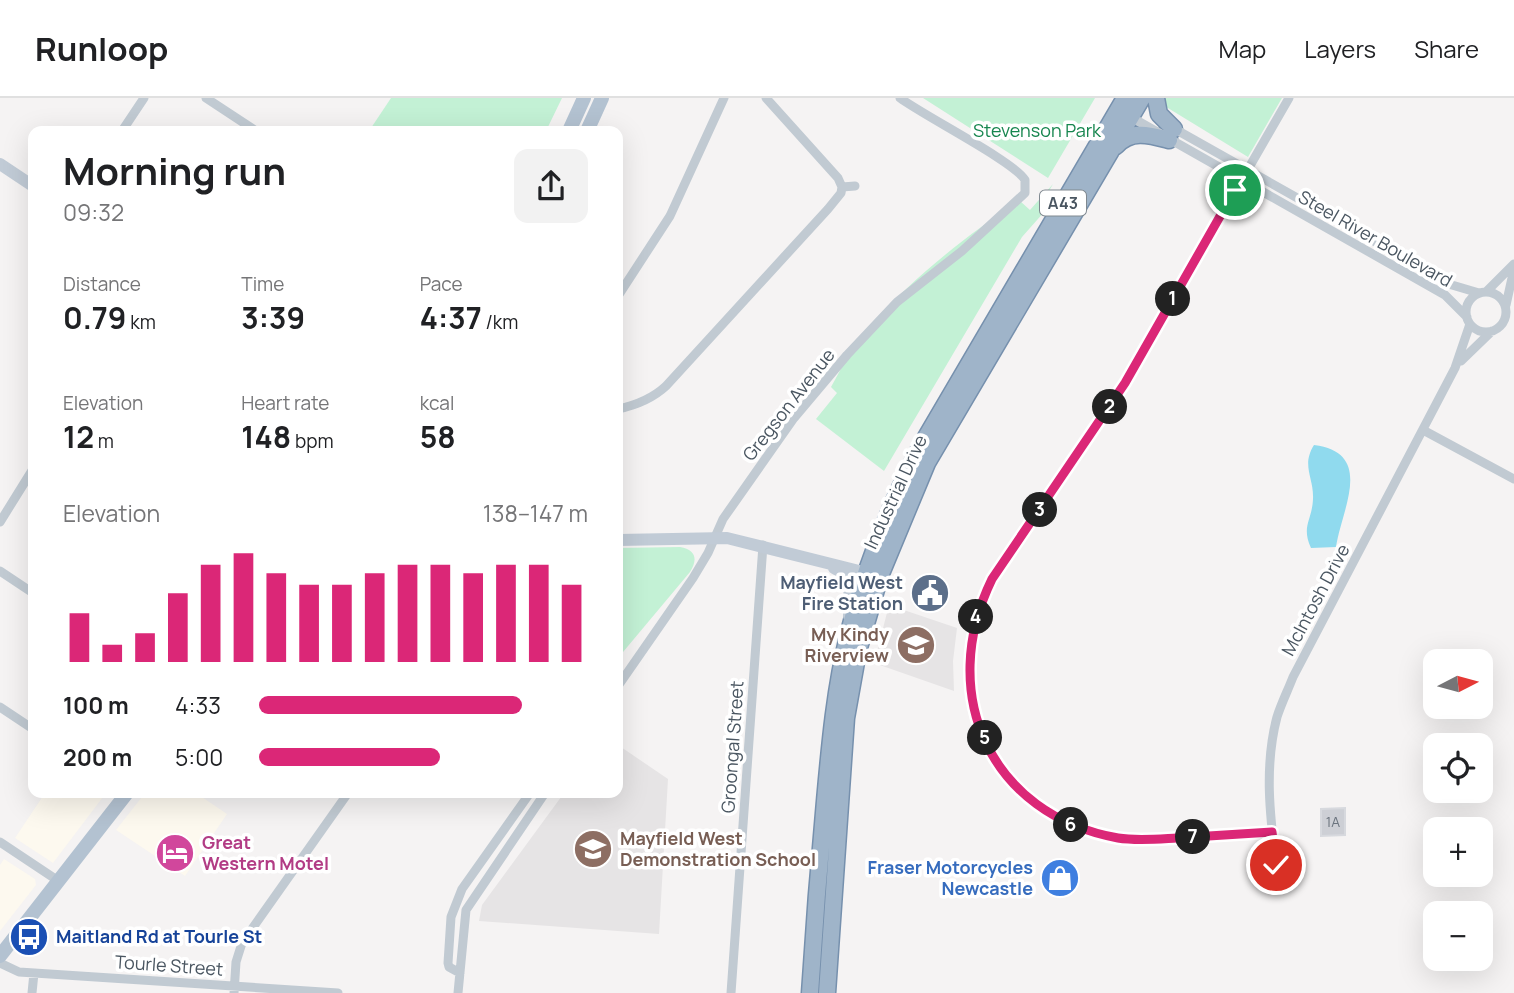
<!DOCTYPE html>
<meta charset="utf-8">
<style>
body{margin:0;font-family:Manrope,sans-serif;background:#f2f2f2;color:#202124;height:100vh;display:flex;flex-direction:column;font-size:26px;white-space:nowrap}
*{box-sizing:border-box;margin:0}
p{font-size:23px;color:#757577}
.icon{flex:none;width:38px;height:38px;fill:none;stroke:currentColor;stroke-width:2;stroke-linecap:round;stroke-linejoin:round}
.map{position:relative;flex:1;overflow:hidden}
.details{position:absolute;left:28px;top:28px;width:595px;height:672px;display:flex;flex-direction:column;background:#fff;border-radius:14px;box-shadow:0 7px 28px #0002}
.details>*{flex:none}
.needle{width:46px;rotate:84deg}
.fabs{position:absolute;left:1423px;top:551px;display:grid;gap:14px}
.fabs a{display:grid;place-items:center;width:70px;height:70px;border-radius:14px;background:#fff;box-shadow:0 7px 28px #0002;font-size:35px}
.pin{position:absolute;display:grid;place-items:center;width:60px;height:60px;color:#fff;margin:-30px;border:4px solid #fff;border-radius:50%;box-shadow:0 2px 7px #0007}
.km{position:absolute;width:35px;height:35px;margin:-18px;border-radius:50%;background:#222;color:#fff;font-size:19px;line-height:35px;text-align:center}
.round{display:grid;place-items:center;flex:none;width:74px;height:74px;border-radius:14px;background:#f2f2f2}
.head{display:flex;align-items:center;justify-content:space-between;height:119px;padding:0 35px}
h1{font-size:38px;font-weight:700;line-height:52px}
.figures{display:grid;grid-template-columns:repeat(3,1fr);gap:10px;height:119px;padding:7px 35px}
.figures div{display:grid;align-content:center}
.figures b{font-size:30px;font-weight:700}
.figures small{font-size:19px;font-weight:400}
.figures p{font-size:19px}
.chart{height:196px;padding:14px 35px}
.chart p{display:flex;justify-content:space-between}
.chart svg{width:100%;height:126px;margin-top:7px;stroke:#db2777;stroke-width:6}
ul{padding:0 35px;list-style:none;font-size:23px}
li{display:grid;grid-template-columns:112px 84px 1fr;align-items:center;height:52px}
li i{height:18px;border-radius:9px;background:#db2777}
header{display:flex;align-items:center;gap:42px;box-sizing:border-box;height:98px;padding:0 35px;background:#fff;border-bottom:2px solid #e0e0e0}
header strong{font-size:33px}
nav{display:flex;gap:38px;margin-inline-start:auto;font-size:24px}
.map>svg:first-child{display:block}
.commercial{fill:#fdf9ef}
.education{fill:#e6e4e5}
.green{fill:#c3f1d5}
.water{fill:#90daee}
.building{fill:#cdcfd5;stroke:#d7d9de;stroke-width:2}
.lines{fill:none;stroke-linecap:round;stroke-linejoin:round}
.trunk-casing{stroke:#7690ad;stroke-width:19}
.minor{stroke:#c1cad2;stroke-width:9}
.secondary{stroke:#c1cbd6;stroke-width:12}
.primary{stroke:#b3c2d1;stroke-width:14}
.trunk{stroke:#9fb4c9;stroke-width:16}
.route-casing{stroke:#fff;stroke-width:14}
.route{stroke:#db2777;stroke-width:9}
.labels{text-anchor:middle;stroke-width:7;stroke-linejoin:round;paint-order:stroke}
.number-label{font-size:14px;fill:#6b747e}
.shield{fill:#fff;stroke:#808990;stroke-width:2}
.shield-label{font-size:16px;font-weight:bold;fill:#4a5661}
.park-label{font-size:18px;fill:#17864f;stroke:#fff}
.street-label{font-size:18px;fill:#4a5661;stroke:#fff}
.service-label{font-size:18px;font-weight:bold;fill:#4e5e75;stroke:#fff;text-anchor:end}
.education-label{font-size:18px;font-weight:bold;fill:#785e54;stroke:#fff;text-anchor:end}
.hotel-label{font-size:18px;font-weight:bold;fill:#b23c85;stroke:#fff;text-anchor:start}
.shop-label{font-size:18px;font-weight:bold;fill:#366cbe;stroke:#fff;text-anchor:end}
.transit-label{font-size:18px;font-weight:bold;fill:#164399;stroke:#fff;text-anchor:start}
</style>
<header>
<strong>Runloop</strong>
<nav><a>Map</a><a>Layers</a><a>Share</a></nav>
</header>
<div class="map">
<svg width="1514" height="895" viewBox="0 0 1514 895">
<rect width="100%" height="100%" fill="#f5f3f3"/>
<!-- commercial -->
<path class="commercial" d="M45 695H106L53 765 15 740Z
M145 695H196L227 716 185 778 116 732Z
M4 761 35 781 36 787 0 833V767Z"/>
<!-- education -->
<path class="education" d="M889 507 957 530 953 563 954 593 874 565Z
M618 647 668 681 659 836 479 823 482 807 564 695H618Z"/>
<!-- green -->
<path class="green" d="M391 0H562L546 33H369Z
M923 0H1095L1048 80Z
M1164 0H1282L1248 59 1163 7Z
M1053 86 1041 107 1045 113 1022 139 884 373 816 321 837 295 831 289C843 268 854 244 871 226 912 182 969 134 1020 103L1030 112Z
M680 449C696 452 698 461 690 474L618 560V450Z"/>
<!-- water -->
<path class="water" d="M1314 347C1375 355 1342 410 1336 449L1311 450C1301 428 1312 423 1313 401 1314 379 1301 368 1314 347Z"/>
<!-- building -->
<path class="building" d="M1345 710V737L1321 738V711Z"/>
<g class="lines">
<!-- trunk casing -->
<g class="trunk-casing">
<path id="trunk" d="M1156 0 1159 16 1174 31
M1116 48C1131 31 1150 37 1169 42
M810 895C814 831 819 767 825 703 830 647 835 590 849 534 865 469 890 406 922 346L1125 0
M827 895 846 620 858 553 880 478 927 365 1142 0"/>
</g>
<!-- minor -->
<path class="minor" d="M206 0 256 33
M766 0 838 80 842 89
M1129 18 1445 197 1467 219
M1173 30 1452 187 1479 195
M122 33 144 0
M842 89 855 88
M1487 193 1514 166
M1466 214a20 20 0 1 1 40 0a20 20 0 1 1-40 0Z
M618 198 670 118 724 0
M1506 207 1514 171
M1461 263 1492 233
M618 311C637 307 652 301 666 288L828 111 841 95 842 89
M1423 332 1514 381
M0 424 33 371
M0 473 33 495
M618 588 693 480 708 455 723 421 794 320 847 257 897 204 962 153 1025 95V82C1015 64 924 18 900 0
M0 609 33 631
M1272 734C1240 736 1209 738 1177 740 1158 741 1137 743 1118 740 989 717 937 596 992 481L1125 285 1289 0
M0 744 57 782
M1276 767C1270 718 1264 668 1277 619 1281 606 1288 592 1293 579L1455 270 1470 226
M0 865 19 874 338 895
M460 875 449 869 448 865 451 819 462 791 530 695
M32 895 34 875
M234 895 236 864 242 845 348 695
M458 895 466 812 545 695
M731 895 763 447"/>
<!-- secondary -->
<path class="secondary" d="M0 66 33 88
M618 442 727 440 875 477
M834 470C854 479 849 499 849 518"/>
<!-- primary -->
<path class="primary" d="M569 33 584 0
M587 33 602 0
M0 858 127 695"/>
<!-- trunk -->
<use href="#trunk" class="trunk"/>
</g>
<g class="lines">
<!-- route casing -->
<g class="route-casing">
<path id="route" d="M1235 92 1125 285 992 481C936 596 990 717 1118 740 1137 743 1158 741 1177 740 1208 738 1240 736 1272 734L1276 767"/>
</g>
<!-- route -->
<use href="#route" class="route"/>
</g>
<!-- icons -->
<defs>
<g id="civic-disc" transform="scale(2.0125)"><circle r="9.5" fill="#5c6f8a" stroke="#fff"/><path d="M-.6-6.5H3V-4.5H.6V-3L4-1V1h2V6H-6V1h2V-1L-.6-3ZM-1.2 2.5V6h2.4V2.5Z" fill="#fff"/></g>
<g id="school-disc" transform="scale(2.0125)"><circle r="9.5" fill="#8d6e63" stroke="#fff"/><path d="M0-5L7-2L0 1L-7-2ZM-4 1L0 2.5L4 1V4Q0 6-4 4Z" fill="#fff"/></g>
<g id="hotel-disc" transform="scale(2.0125)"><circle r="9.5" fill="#d1479c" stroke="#fff"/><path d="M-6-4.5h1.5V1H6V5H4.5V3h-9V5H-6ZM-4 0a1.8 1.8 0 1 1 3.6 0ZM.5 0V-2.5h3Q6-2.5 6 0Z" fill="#fff"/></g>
<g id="shop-disc" transform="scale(2.0125)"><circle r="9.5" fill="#3f7fe0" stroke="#fff"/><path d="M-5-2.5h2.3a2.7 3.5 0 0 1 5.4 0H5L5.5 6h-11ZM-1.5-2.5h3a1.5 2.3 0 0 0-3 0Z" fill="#fff"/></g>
<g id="bus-disc" transform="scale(2.0125)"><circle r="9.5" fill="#1a4fb4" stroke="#fff"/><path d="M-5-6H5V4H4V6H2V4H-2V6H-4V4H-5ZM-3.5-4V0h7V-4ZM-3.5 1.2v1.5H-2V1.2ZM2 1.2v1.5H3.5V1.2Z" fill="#fff"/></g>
</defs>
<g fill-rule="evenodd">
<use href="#civic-disc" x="930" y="495"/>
<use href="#school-disc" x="916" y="547"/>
<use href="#school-disc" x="593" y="751"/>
<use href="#hotel-disc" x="175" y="755"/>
<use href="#shop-disc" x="1060" y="780"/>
<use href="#bus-disc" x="29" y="839"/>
</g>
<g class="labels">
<!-- number labels -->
<g class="number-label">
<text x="1333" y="729">1A</text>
</g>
<!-- shield labels -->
<rect class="shield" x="1040" y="92.5" width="46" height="25" rx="5"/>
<g class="shield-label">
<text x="1063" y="111">A43</text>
</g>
<!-- park labels -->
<g class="park-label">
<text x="1037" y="39">Stevenson Park</text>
</g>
<!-- street labels -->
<g class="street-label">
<text transform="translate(1375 141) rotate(30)" y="6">Steel River Boulevard</text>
<text transform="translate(789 307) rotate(-52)" y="6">Gregson Avenue</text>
<text transform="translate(896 394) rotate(-65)" y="6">Industrial Drive</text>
<text transform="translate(1316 502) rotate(-62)" y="6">McIntosh Drive</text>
<text transform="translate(733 649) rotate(-86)" y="6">Groongal Street</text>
<text transform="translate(169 868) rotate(4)" y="6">Tourle Street</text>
</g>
<!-- service labels -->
<g class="service-label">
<text x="903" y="491">Mayfield West<tspan x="903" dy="21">Fire Station</tspan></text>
</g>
<!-- education labels -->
<g class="education-label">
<text x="889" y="543">My Kindy<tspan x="889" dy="21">Riverview</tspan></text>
<text x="620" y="747" text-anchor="start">Mayfield West<tspan x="620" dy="21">Demonstration School</tspan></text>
</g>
<!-- hotel labels -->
<g class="hotel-label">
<text x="202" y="751">Great<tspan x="202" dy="21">Western Motel</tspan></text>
</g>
<!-- shop labels -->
<g class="shop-label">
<text x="1033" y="776">Fraser Motorcycles<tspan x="1033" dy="21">Newcastle</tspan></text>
</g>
<!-- transit labels -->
<g class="transit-label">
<text x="56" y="845">Maitland Rd at Tourle St</text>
</g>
</g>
</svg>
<div class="fabs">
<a><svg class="needle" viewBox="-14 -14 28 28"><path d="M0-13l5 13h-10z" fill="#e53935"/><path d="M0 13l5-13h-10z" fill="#757577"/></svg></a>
<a><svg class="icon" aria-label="locate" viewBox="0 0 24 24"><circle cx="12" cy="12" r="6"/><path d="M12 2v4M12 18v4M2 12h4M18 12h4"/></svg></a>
<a>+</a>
<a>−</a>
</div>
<div class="pin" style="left:1235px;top:92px;background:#1e9e55"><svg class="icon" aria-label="arrive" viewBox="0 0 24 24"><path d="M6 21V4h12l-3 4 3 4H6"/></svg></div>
<div class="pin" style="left:1276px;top:767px;background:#d93025"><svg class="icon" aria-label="check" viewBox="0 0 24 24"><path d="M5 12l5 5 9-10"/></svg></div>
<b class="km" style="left:1173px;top:201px">1</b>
<b class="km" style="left:1110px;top:309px">2</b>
<b class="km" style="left:1040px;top:412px">3</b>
<b class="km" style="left:976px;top:519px">4</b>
<b class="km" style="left:985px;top:640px">5</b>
<b class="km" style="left:1071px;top:727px">6</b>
<b class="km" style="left:1193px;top:739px">7</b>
<section class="details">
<div class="head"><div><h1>Morning run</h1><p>09:32</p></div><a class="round"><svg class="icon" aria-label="share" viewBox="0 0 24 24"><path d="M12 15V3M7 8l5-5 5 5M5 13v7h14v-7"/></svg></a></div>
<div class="figures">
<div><p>Distance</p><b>0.79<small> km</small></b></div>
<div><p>Time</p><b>3:39</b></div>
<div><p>Pace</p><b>4:37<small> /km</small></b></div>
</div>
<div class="figures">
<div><p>Elevation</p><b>12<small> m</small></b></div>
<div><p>Heart rate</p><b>148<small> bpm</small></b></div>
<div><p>kcal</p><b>58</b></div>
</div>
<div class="chart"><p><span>Elevation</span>138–147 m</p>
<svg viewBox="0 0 160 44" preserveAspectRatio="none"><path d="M5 44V27M15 44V38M25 44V34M35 44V20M45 44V10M55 44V6M65 44V13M75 44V17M85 44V17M95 44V13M105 44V10M115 44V10M125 44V13M135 44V10M145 44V10M155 44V17"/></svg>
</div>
<ul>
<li><b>100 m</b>4:33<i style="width:80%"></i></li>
<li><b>200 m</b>5:00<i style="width:55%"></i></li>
</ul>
</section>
</div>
